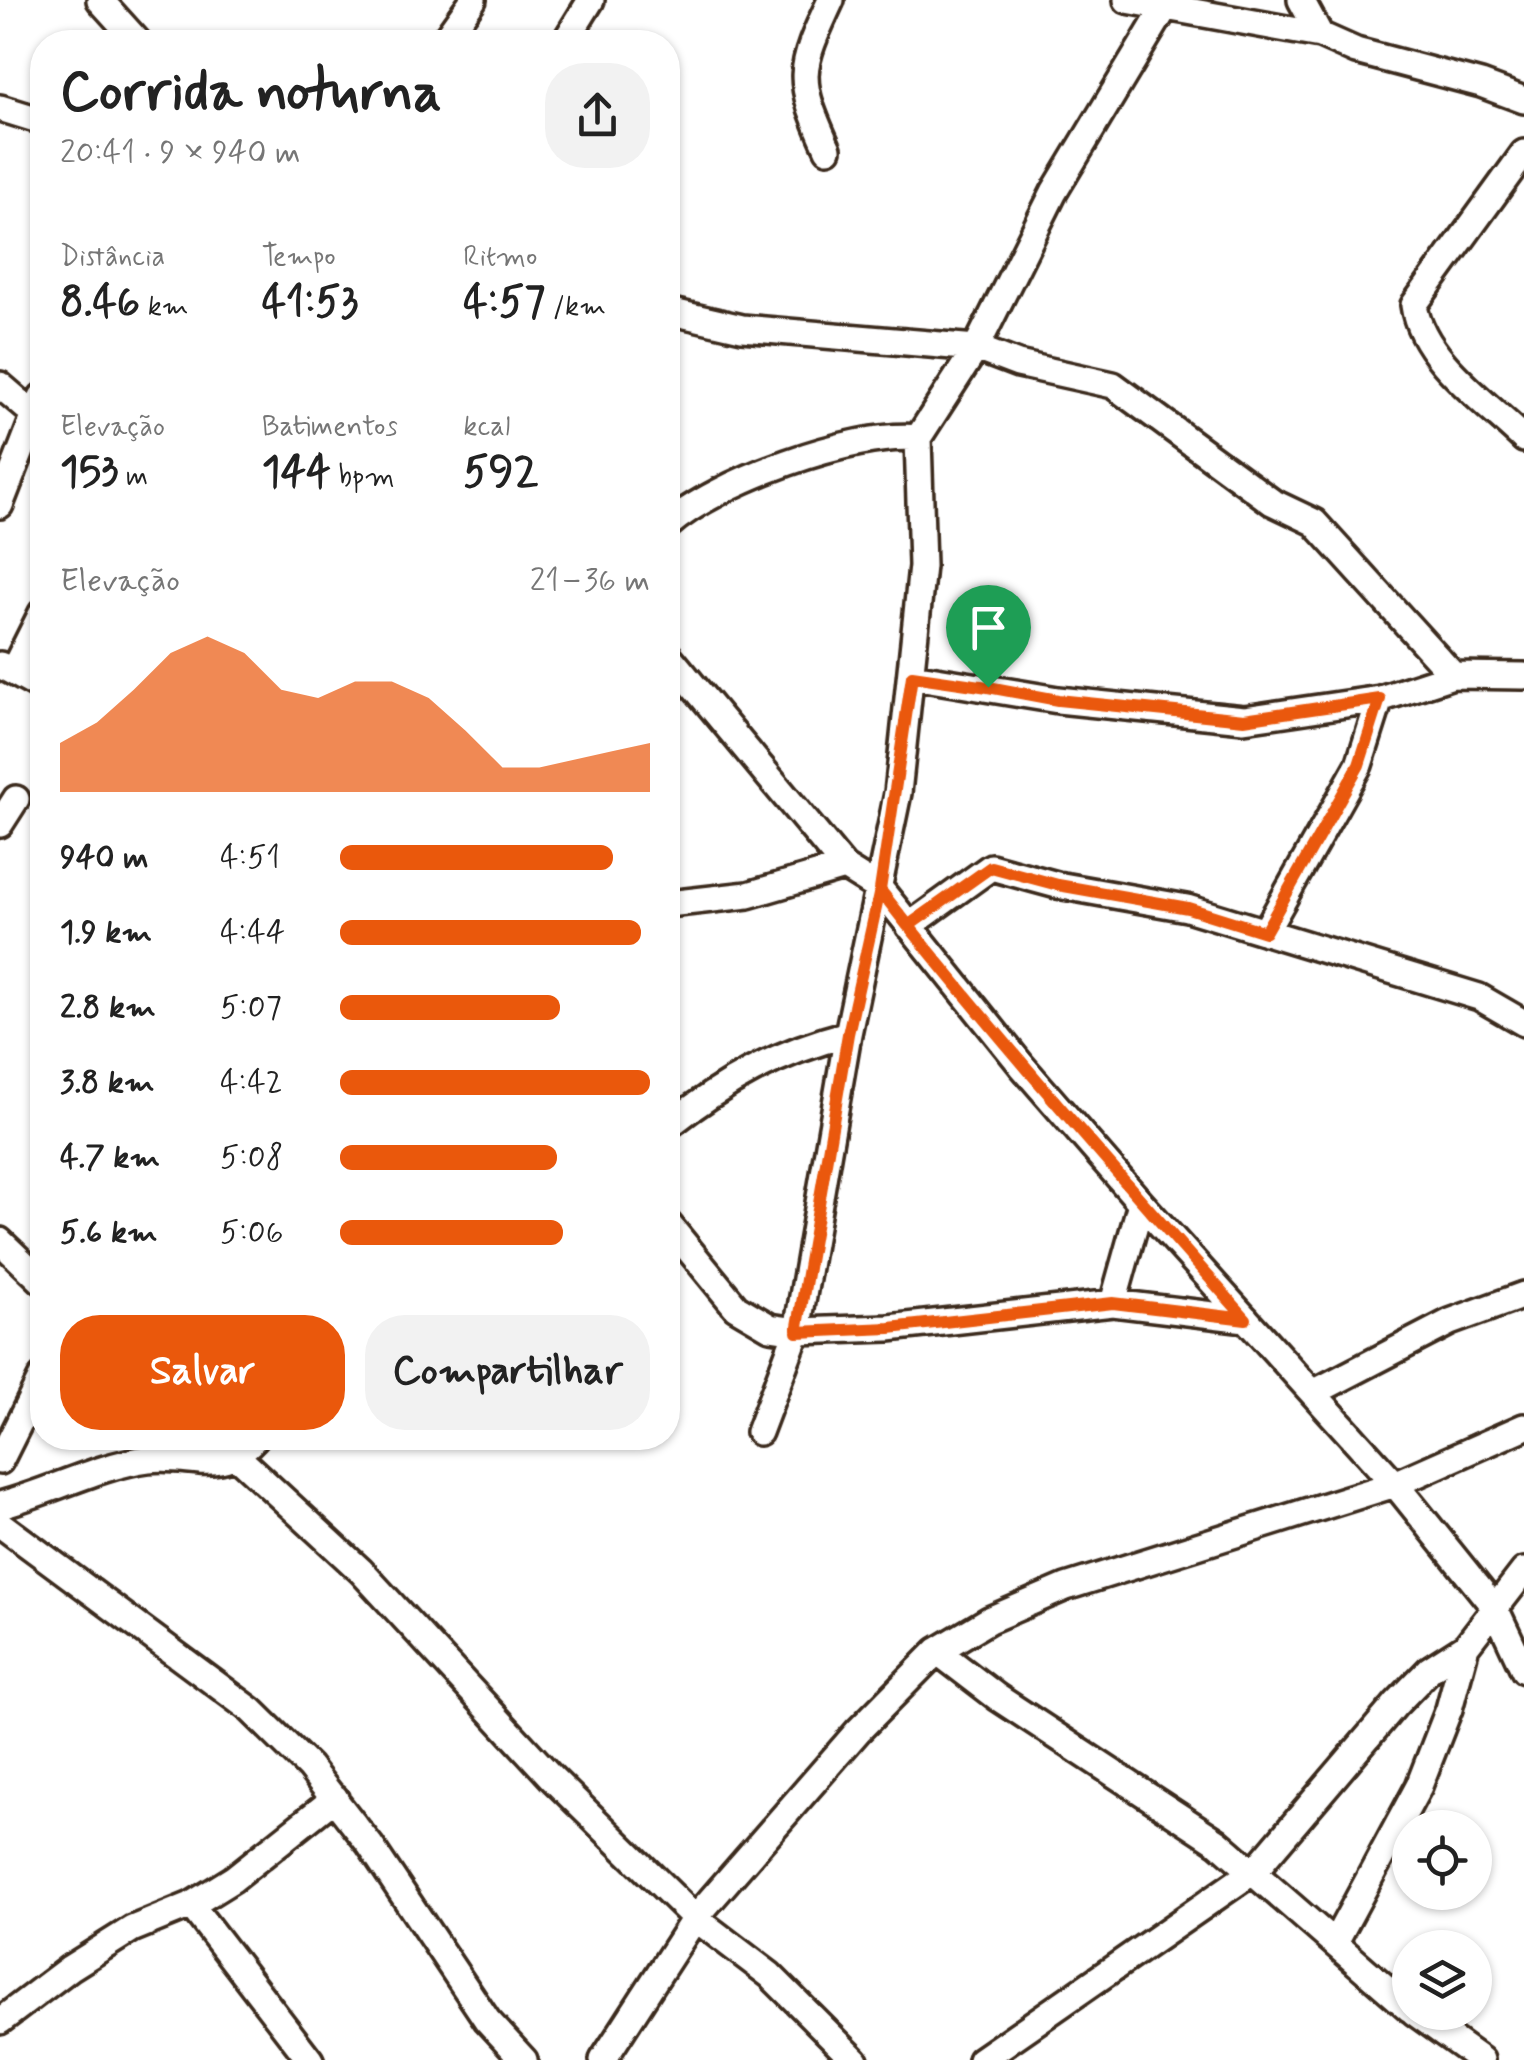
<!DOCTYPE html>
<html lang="pt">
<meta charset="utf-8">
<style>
body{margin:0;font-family:Mynerve,sans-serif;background:#f2f2f2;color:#222;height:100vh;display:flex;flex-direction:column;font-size:38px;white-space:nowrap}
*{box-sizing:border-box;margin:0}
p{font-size:32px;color:#767676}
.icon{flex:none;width:55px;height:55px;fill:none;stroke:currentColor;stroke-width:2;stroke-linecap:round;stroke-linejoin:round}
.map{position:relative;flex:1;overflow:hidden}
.drawer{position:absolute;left:30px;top:30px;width:650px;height:1420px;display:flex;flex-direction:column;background:#fff;border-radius:40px;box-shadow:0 2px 8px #0004}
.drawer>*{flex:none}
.fabs{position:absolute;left:1392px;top:1810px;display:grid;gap:20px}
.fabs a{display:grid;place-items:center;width:100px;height:100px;border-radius:50%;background:#fff;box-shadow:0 2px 8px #0004;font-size:50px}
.pin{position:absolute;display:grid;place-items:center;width:85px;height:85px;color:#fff;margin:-102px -42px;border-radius:50% 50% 50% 0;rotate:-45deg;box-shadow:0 0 10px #0007}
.pin .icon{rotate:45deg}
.round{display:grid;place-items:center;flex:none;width:105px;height:105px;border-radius:40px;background:#f2f2f2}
.headline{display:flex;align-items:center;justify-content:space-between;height:170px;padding:0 30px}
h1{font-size:55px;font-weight:700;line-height:75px}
.figures{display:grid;grid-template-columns:repeat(3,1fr);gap:15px;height:170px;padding:10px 30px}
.figures div{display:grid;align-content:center}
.figures b{font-size:42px;font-weight:700}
.figures small{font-size:28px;font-weight:400}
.figures p{font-size:28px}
.chart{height:280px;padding:20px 30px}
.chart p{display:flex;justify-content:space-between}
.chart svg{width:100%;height:180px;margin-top:10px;fill:#ea580c;opacity:.7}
.action{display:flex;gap:20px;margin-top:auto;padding:20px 30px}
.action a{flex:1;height:115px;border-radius:40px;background:#ea580c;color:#fff;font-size:40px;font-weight:700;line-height:115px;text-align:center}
.action a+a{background:#f2f2f2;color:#222}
ul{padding:0 30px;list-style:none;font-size:32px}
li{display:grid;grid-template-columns:160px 120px 1fr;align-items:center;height:75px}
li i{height:25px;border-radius:12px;background:#ea580c}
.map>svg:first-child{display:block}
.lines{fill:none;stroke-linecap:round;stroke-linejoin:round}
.minor-casing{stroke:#3b2a1e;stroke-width:32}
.minor{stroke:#fff;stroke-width:25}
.route-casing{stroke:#fff;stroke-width:20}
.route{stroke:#ea580c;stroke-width:12}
</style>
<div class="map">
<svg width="1524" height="2060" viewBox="0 0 1524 2060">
<rect width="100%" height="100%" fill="#fff"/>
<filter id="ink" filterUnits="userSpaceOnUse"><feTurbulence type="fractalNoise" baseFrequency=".01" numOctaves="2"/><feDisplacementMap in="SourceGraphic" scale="20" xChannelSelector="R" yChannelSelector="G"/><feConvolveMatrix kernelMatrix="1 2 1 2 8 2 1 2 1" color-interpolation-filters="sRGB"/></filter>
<g filter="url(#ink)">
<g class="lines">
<!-- minor casing -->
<g class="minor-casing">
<path id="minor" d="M100 0 138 42
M1127 0 1320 35 1356 51 1481 84 1524 100
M1301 0 1320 35
M443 42 473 0
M565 42 591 0
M0 108 42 121
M828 149C796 78 798 71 831 0
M1524 153 1414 305C1421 358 1487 403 1524 439
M668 311 742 328 976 348 1018 364 1113 385 1272 502 1314 522 1453 675
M0 385 36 416
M0 505 42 397
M668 525C716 482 854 431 918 438
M668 655 844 867 881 890 1022 1066 1141 1203 1395 1484 1495 1608 1524 1670
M0 665 42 688
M13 671 42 613
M912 676 1058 700 1244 719 1380 699 1453 675 1524 676
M0 824 16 799
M668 904 748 895 844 867
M909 926 991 867 1057 885 1187 908 1479 997 1524 1023
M1265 932 1359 765 1380 699
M668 1126C724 1082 778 1052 848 1034
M668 1224 736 1307 770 1327 797 1331 889 1328 1113 1303 1246 1319
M0 1241 42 1281
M1113 1303 1141 1203
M1315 1392 1450 1322 1524 1295
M759 1432 797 1331 848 1034 898 793 922 566 918 438 976 348 1054 192 1164 9
M217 1438 361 1571 552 1778 695 1918 770 1975 855 2060
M0 1461 42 1377
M0 1505C50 1492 97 1466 148 1459 193 1453 218 1478 255 1438
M0 1524 251 1710 309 1767 370 1845 487 2020 524 2060
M937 1651 997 1697 1218 1842 1410 2009
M191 1905 310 2060
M1335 1942 1419 1786 1449 1709 1466 1646 1524 1571
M1414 2012 1481 2060
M0 2021 70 1968 132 1929 191 1905 233 1879 335 1798
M603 2060 695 1918 858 1731 937 1651 989 1620 1066 1587 1395 1484 1524 1427
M981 2060 1255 1870 1396 1704 1430 1669 1466 1646"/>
</g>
<!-- minor -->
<use href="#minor" class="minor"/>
</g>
</g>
<g class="lines" filter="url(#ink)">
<!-- route casing -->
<g class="route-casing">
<path id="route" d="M988 687 912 676 880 890C997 1038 1121 1178 1246 1319L1113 1303 890 1328 797 1332 848 1034 880 890 908 926 991 867 1058 885 1188 908 1265 932 1359 765 1380 699 1244 719 1058 700 988 687"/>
</g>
<!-- route -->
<use href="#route" class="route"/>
</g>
</svg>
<div class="fabs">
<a><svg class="icon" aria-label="locate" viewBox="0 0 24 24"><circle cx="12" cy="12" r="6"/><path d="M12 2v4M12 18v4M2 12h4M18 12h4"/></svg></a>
<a><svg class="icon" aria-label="layers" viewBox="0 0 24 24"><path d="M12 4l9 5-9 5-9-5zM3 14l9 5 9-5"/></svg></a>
</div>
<div class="pin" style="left:988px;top:687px;background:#1e9e55"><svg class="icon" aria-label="arrive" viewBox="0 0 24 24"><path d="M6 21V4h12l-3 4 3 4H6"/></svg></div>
<section class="drawer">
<div class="headline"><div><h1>Corrida noturna</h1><p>20:41 · 9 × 940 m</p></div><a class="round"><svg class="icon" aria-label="share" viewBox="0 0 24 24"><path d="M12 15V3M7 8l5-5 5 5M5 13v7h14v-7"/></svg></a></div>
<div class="figures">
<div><p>Distância</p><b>8.46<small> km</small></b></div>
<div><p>Tempo</p><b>41:53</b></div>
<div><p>Ritmo</p><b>4:57<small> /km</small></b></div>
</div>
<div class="figures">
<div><p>Elevação</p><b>153<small> m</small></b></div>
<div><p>Batimentos</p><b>144<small> bpm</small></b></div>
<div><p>kcal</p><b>592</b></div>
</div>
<div class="chart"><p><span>Elevação</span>21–36 m</p>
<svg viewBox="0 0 160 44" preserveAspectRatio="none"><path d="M0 44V32L10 27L20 19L30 10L40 6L50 10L60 19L70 21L80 17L90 17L100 21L110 29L120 38L130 38L140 36L150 34L160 32V44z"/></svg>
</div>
<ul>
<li><b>940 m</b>4:51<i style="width:88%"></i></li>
<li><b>1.9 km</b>4:44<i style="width:97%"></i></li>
<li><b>2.8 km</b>5:07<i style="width:71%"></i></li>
<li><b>3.8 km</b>4:42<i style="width:100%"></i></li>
<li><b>4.7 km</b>5:08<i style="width:70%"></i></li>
<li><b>5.6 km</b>5:06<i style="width:72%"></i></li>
</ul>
<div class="action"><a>Salvar</a><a>Compartilhar</a></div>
</section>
</div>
